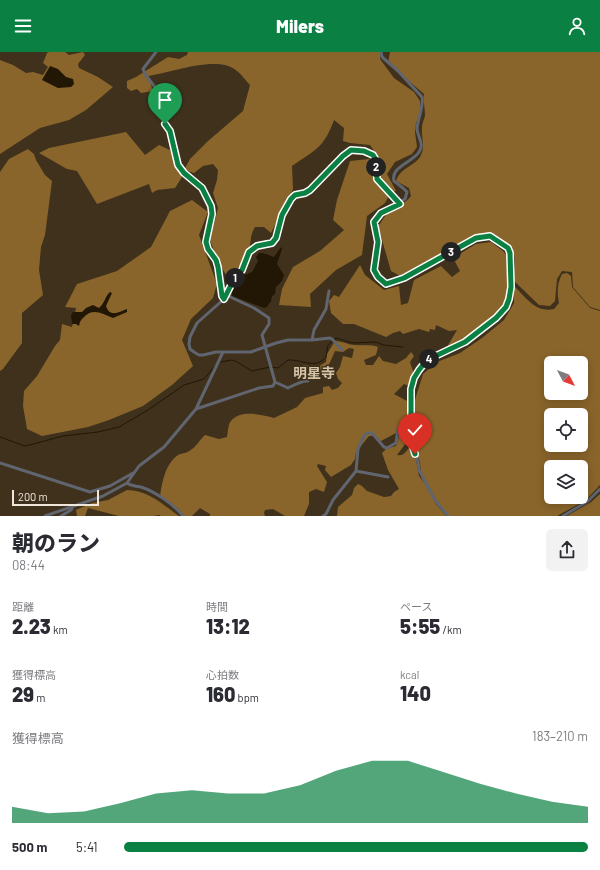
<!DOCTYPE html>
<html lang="ja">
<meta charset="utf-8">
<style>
body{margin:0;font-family:Barlow,"Noto Sans JP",sans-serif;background:#f2f2f3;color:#2b2b33;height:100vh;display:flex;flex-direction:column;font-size:15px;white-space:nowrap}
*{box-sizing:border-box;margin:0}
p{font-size:13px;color:#7c7c81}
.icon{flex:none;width:22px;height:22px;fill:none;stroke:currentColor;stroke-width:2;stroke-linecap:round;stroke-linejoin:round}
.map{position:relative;height:464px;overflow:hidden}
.details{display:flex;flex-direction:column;background:#fff;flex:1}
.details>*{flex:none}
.needle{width:26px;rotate:131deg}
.controls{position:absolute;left:544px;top:304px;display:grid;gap:8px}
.controls a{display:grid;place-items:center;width:44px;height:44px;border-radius:6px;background:#fff;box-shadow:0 2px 10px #0003;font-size:20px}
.scale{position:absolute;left:12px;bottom:10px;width:87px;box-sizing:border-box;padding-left:4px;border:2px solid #f0e7da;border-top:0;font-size:11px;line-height:14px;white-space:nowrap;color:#f0e7da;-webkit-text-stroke:3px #3f311c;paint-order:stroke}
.pin{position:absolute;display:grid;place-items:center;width:34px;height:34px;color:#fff;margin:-41px -17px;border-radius:50% 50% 50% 0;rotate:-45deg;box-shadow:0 0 4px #0007}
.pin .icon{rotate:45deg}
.km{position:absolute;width:20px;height:20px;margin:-10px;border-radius:50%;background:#222;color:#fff;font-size:11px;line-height:20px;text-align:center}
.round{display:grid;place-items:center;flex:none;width:42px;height:42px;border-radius:6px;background:#f2f2f3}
.summary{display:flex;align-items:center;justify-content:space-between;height:68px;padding:0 12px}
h1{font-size:22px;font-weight:800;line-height:30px}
.figures{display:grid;grid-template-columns:repeat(3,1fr);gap:6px;height:68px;padding:4px 12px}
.figures div{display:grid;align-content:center}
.figures b{font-size:20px;font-weight:800}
.figures small{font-size:11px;font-weight:400}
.figures p{font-size:11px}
.chart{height:112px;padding:8px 12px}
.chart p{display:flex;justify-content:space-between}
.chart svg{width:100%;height:72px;margin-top:4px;fill:#0b8043;opacity:.7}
ul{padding:0 12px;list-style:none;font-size:13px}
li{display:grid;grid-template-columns:64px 48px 1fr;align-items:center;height:30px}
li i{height:10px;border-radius:5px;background:#0b8043}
header{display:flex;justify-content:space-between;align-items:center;height:52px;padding:0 12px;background:#0b8043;color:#fff;font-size:18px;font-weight:800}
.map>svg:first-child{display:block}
.forest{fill:#8a652b;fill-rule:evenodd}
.water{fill:#221605}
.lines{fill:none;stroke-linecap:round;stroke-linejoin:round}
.stream{stroke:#221605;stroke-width:1}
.street{stroke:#606570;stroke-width:3}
.route-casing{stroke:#fff;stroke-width:8}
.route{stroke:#0b8043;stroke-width:5}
.labels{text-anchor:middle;stroke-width:3;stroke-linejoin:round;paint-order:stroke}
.quarter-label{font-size:14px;font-weight:bold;fill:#d5c3aa;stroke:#3f311c}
</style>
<header><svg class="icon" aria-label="menu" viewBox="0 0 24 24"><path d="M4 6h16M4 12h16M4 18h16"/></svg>Milers<svg class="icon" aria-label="person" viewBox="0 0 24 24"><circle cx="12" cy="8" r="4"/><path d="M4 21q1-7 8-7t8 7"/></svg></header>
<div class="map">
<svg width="600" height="464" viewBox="0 0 600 464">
<rect width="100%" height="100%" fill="#3f311c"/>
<!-- forest -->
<path class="forest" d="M49 0H65L69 3 83 0 85 3 78 12 79 16 98 25 113 35 86 58 69 68 40 76 0 102V8L13 13 26 21 33 20 43 23 48 15 43 11 47 1Z
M188 0H381L380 7 394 26 414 40 420 49V61L416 71 415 80 417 95 412 102 395 110 387 122 396 139 391 140 385 151 367 164 362 203 336 218 310 242 311 255 279 253 282 237 293 215 320 199 344 178 333 168 337 148 350 109 379 106 370 93 350 91 343 89 344 76 334 68C324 96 315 98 292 114L293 137 271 181 264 175H255C249 185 252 188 249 197 246 207 238 217 230 223H226L218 209 210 188 218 156 213 141 217 128 218 118 213 112 203 114 194 121 184 118 190 107 208 89 243 59 250 33C246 29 242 23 237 19 218 2 171 21 148 24L153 39 141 41 137 37 131 39 127 36V29L136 25 168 5 179 7 187 3Z
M390 0H600V258L590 255 573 235 572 220 562 219 557 227 555 249 550 254 539 253 513 228C517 198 517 202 493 185L477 189 406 227 391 219 378 174C382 170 386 161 390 159 397 154 405 152 411 144L409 136 396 129C401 115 413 115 420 105 426 95 421 86 422 75 422 71 424 68 425 64 425 56 423 49 424 42L388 11Z
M126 80 145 103 159 93 170 98 182 125 175 136 157 138 152 141 149 132 97 152 77 119 67 117 39 101 49 96Z
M28 97 34 102 36 108 45 123 52 129 45 183 41 195 39 218 43 243 22 261V291L3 317 0 319V120L9 107Z
M192 148 208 160 199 183 217 232 213 246 191 267 182 288 193 314 172 333 143 354 109 368 88 375 42 384 27 377 23 354 24 339 37 324 55 294 60 288 62 272 72 275 76 256 65 255 77 232 117 219 151 195 170 159Z
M491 190 503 199 508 205 511 243 507 256 501 266 467 292 460 294 456 298 442 302 429 309V304L447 295 457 278 449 279 436 273 435 278 430 277 429 280 419 277 403 282 400 279 393 281 386 285 354 272H343L331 261 329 249 334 243 339 245 360 213 365 223 384 238 399 234 401 253 408 251 414 228 441 214 452 225 460 219 453 206 476 192Z
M567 221 571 224 572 235 590 256 600 259V433L586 448 557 464H449L437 449 421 421 420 410 414 395 412 383 414 351 423 322 437 310 460 301 482 286 504 268 514 251V234C527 246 535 261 554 257L559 251C557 240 557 232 562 222ZM551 311H581V341H551ZM551 363H581V393H551ZM551 415H581V445H551Z
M335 289C343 289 348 293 355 293 363 294 370 292 378 295L376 303 364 308 366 313H373L379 304 383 309 396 312 406 306 411 300 414 304 410 310 414 322 411 335 404 332 394 342 407 349 410 352V369C400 369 398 373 396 381L381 389 375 384H369L356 400 355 407 351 413 331 425 325 418 326 414 318 412 317 414 327 430 324 440 316 437 309 440V452L304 464H285L273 457 265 458 264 461 265 464H210V462L200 456 192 464H185L160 445C162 431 165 412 178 403 183 401 188 401 192 397 197 394 200 387 205 383L219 387 227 385C228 380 228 372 231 369 241 357 262 363 274 366L297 355 305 346 323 341V335L329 334 332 338 338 336 342 331 338 327 336 321 340 315 343 304 352 306 354 297 349 296 343 300 335 299 327 317 320 321 302 313 318 315 326 310 327 302Z
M408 372 410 374 409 387 397 403C404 405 407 398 410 394L416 408 419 424 426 433 436 452 446 464H337L338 455 352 443 354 436 358 432 362 434 367 439 384 445 391 444 394 440 399 437 388 418 382 401 386 397 396 394 398 389 400 375 402 373Z
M127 438C148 438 162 452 179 464H161L159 463 153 464H119L88 456 85 464H77L76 458 92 451 108 448Z
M600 442V464H567L591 450Z"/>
<!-- water -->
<path class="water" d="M50 14 58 17 66 25 73 27 74 32 71 35 58 36 42 28Z
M281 195 282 197 277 212 284 223 282 229 276 235 275 242 272 244 271 249 267 255 264 256 232 244V237L240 225 252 220 258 209 256 205 259 201H263L274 205Z
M110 240 112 241 106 254C110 266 119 260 127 257V260L113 266C102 262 93 255 83 266 80 269 80 270 79 274L76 272H72L71 263 73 260H82L86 256 93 253 99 256C105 251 105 244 110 240Z"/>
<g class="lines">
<!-- stream -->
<path class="stream" d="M220 310 232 308 237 310 252 319 270 315 278 316 288 308C301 307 315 318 326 305L328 293 336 286 352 291 376 290 383 293 403 295
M0 385 22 393 26 394 63 384 98 380 119 375 148 358 184 333 204 327 216 313"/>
<!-- street -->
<path class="street" d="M156 0 143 17 145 22 157 38 160 59 163 68 170 79 178 113 184 121 202 136 210 149 212 162 206 190 208 197 216 208 218 215 222 244 224 247
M381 0 382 5 398 19 422 45C424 54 418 66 417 76 417 84 425 92 419 100 413 110 390 115 394 129L403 136 407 140 405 147 381 161 374 170 378 190 373 218 378 225 386 232 404 226 476 186 492 185 508 196 510 201 511 235 509 247 506 255 496 266 465 290 427 308 419 318 411 337 412 392 418 410 419 418 435 448 448 464
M312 288 314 278 326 257 329 239
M342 298 332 287 330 286 312 288H288L276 291 251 300H216L203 303H199L194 300 190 297 189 292 190 285 197 271 224 247 234 227 242 218 249 200 257 194 271 191 276 186 282 163 291 147 295 143 305 141 310 138 348 99C354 97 358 97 364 99 382 102 372 114 377 126 381 135 392 144 399 151
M275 330 288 336C294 333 303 328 308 329
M196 357 259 336 273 334 275 330 262 283 269 272V266L254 256 226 243
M0 411 90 440 110 434 133 421
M356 419 388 425
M127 431C131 434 136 434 141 435 156 440 173 452 183 464
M45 464 103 444 127 431 139 414 164 395 196 357 223 300
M61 464 71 458 73 454
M323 464 326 462 333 448 356 419 358 397 364 384 367 381H372L384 395 387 396 396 391 398 377 402 372 411 371
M563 464 588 449 600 437"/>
</g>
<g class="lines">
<!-- route casing -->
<g class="route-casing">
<path id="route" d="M165 72 170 79 178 113 184 121 202 136 211 154 212 162 206 190 208 197 216 208 218 215 222 244 224 247 234 227 242 218 249 200 257 194 272 191 276 186 282 163 291 147 295 143 305 141 310 138 343 104 351 98 364 99 373 103 376 108 377 127 400 152 381 161 374 170 378 190 374 218 378 225 386 232 404 226 476 186 490 184 508 196 510 201 511 235 509 247 506 255 496 266 465 290 427 308 419 318 414 326 411 337V378L412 392 415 402"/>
</g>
<!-- route -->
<use href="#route" class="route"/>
</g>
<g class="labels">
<!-- quarter labels -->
<g class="quarter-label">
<text x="314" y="326">明星寺</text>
</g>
</g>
</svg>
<div class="controls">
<a><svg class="needle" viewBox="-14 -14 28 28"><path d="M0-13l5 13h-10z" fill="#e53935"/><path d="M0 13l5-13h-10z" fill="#7c7c81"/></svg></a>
<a><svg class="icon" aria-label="locate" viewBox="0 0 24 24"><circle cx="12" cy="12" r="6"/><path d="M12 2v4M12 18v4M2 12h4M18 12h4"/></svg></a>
<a><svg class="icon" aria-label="layers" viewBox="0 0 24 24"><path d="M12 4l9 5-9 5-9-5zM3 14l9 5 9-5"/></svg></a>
</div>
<div class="scale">200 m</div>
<div class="pin" style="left:165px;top:72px;background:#1e9e55"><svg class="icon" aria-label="arrive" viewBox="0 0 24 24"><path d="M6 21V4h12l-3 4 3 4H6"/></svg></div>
<div class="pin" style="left:415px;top:402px;background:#d93025"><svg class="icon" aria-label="check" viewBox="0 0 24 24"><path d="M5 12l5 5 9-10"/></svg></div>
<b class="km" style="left:235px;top:226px">1</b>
<b class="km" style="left:376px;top:115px">2</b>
<b class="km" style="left:451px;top:200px">3</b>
<b class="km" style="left:429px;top:307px">4</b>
</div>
<section class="details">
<div class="summary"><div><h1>朝のラン</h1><p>08:44</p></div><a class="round"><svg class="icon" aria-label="share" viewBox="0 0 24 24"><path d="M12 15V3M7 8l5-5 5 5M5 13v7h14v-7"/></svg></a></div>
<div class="figures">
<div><p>距離</p><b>2.23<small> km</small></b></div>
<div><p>時間</p><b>13:12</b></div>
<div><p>ペース</p><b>5:55<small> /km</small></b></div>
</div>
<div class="figures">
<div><p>獲得標高</p><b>29<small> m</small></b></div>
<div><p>心拍数</p><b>160<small> bpm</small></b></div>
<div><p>kcal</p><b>140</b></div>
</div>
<div class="chart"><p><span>獲得標高</span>183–210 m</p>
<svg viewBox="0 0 160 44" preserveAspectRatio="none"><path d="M0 44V34L10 38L20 37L30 32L40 26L50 24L60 26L70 26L80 21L90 12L100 6L110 6L120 13L130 20L140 26L150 31L160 34V44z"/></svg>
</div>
<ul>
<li><b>500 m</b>5:41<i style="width:100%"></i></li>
</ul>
</section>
